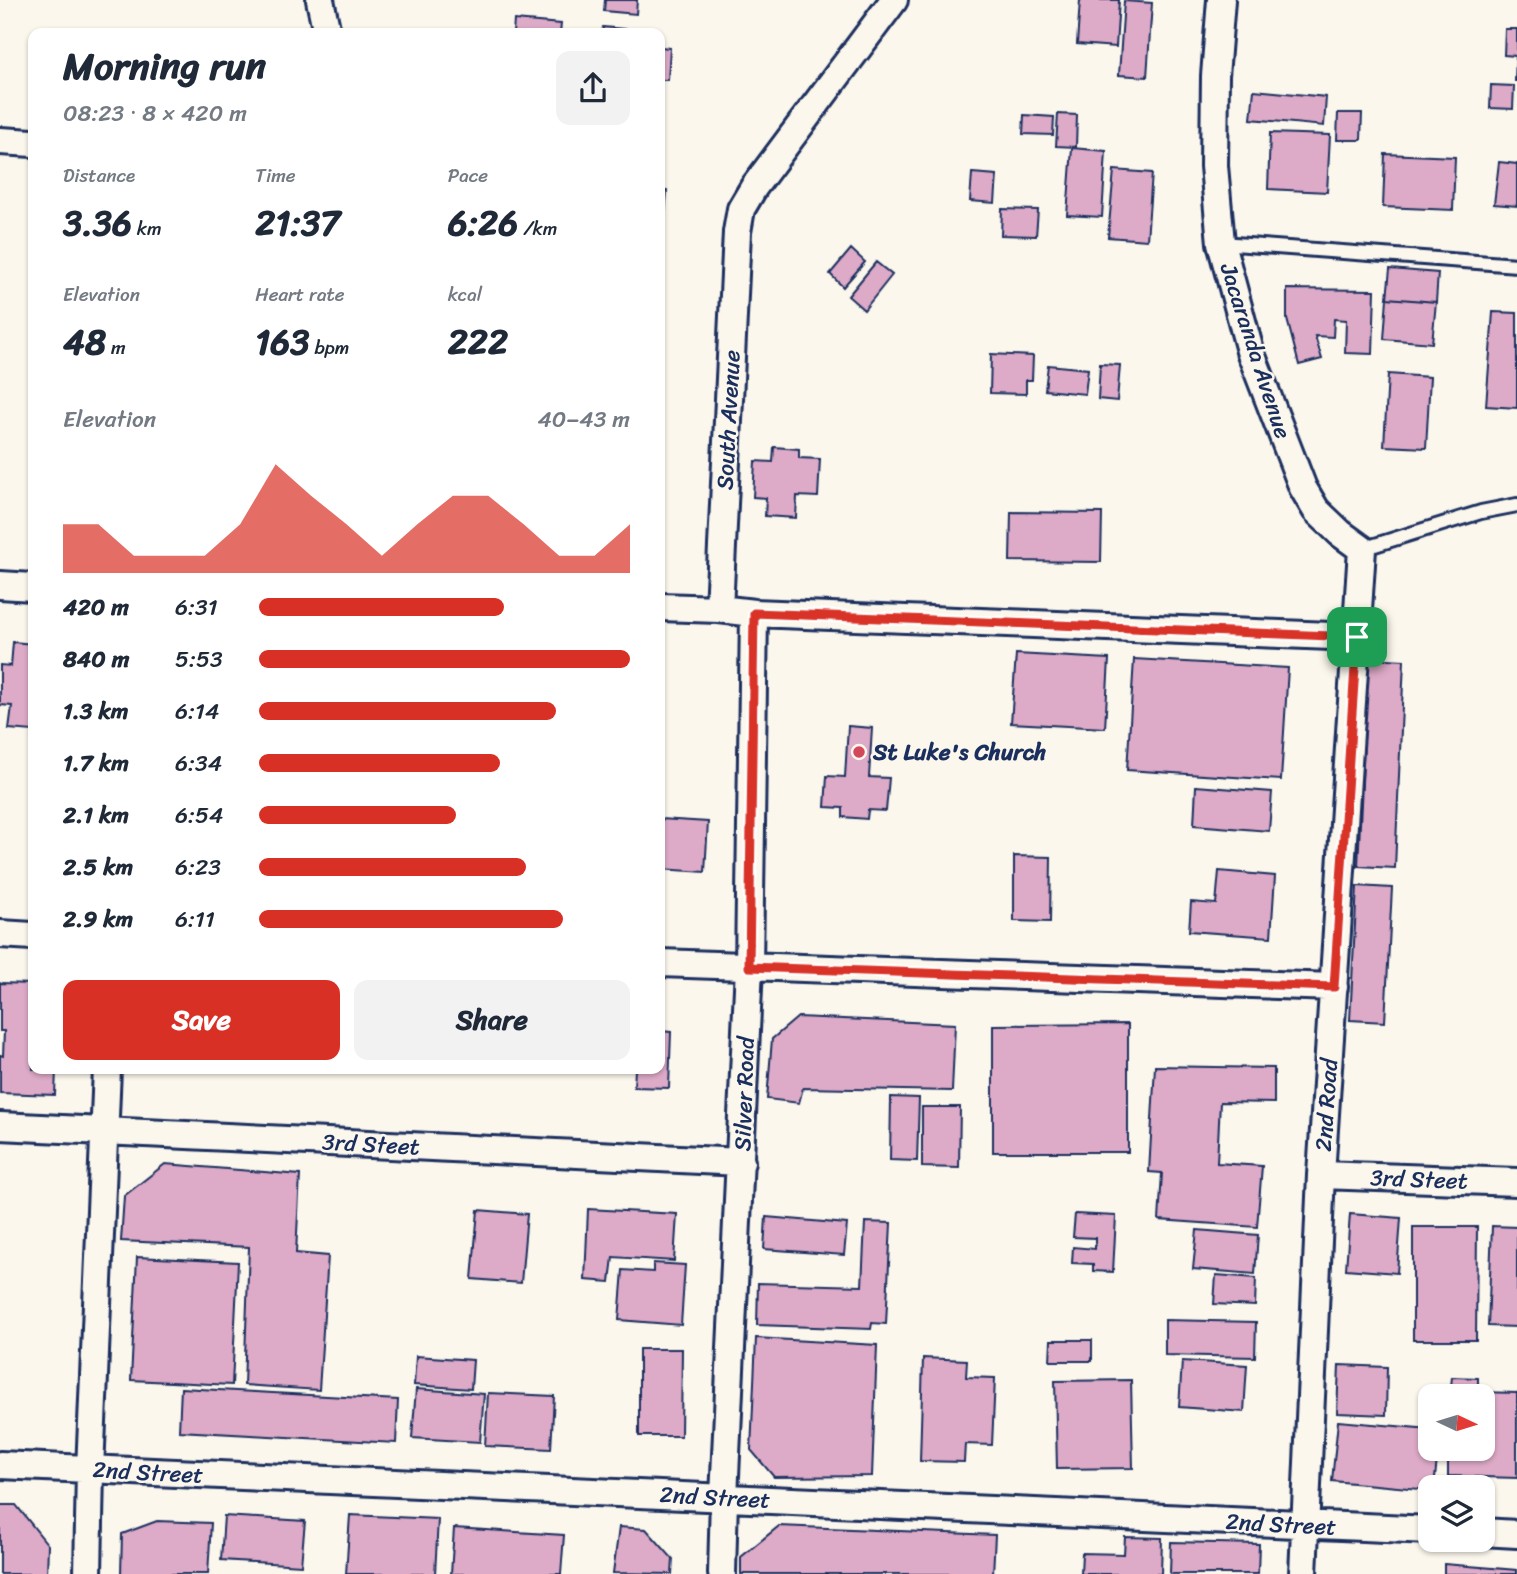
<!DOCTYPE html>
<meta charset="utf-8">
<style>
body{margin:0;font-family:Sriracha,sans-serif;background:#f2f2f3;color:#1f2937;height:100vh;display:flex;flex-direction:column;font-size:26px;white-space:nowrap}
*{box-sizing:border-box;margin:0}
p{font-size:23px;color:#747a83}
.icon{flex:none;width:38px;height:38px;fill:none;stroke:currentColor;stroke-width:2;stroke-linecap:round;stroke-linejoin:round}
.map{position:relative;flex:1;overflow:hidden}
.side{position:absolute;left:28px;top:28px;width:637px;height:1046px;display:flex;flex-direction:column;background:#fff;border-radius:14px;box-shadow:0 2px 5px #0004}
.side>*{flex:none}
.needle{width:46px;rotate:94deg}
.tools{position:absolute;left:1418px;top:1384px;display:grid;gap:14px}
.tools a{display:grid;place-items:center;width:77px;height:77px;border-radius:14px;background:#fff;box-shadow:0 2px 5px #0004;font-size:35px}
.pin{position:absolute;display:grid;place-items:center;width:60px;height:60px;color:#fff;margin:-30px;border-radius:14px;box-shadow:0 4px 10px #0006}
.round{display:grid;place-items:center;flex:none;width:74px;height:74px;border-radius:14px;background:#f2f2f3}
.summary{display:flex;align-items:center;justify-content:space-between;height:119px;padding:0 35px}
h1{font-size:38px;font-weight:800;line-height:52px}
.figures{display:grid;grid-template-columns:repeat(3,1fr);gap:10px;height:119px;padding:7px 35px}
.figures div{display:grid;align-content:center}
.figures b{font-size:35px;font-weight:800}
.figures small{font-size:19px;font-weight:400}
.figures p{font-size:19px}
.chart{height:196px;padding:14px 35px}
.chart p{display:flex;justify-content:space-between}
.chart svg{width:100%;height:126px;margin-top:7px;fill:#d93025;opacity:.7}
.action{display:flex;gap:14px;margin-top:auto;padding:14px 35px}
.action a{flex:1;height:80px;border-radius:14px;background:#d93025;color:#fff;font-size:28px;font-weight:800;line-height:80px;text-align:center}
.action a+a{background:#f2f2f3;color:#1f2937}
ul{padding:0 35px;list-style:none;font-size:23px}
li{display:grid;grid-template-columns:112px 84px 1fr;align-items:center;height:52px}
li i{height:18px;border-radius:9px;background:#d93025}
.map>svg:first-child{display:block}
.building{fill:#ddaac7;stroke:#1b2f5e;stroke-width:2}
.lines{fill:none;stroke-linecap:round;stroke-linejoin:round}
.lane-casing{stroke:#1b2f5e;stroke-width:18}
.street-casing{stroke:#1b2f5e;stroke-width:32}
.lane{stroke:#fbf7ec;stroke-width:12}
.street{stroke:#fbf7ec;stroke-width:26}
.route-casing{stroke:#fff;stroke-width:14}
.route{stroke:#d93025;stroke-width:9}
.poi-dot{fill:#d1495b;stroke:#fbf7ec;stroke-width:2.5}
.labels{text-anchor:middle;stroke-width:5;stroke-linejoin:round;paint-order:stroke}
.street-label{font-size:23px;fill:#1b2f5e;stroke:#fbf7ec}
.poi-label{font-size:23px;font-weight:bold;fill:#1b2f5e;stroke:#fbf7ec;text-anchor:start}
</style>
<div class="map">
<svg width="1517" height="1574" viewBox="0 0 1517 1574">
<rect width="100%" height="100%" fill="#fbf7ec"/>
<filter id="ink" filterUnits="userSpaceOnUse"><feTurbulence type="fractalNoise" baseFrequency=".0143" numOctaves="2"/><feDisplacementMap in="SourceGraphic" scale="14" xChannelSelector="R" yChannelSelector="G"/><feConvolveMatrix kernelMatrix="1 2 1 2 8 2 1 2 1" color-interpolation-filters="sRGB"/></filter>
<g filter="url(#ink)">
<!-- building -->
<path class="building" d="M605 0H637L636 14 604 11Z
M1080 0H1119L1116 47 1077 44Z
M1124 1 1152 3 1147 77 1119 75Z
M514 20 561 24 560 33H513Z
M603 27 656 32 602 33Z
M1505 29H1517V81H1515L1516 56 1504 55Z
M660 47 670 48 668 80H660Z
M1491 85 1514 86 1513 109 1490 108Z
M1254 90 1326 97 1324 126 1251 119Z
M1338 113H1362L1361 140H1337Z
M1058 114 1077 115 1076 147 1056 146Z
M1024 115 1054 117 1053 135 1023 134Z
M1270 133 1330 135 1327 192 1268 189Z
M1072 148 1106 151 1102 217 1067 215Z
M1385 154 1455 157 1453 210 1383 207Z
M1499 162 1517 164V206L1494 204Z
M1114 170 1152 173 1147 240 1108 237Z
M972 173 997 175 995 203 970 201Z
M660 190 667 191 661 256H660Z
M1002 209 1038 210 1036 236 1001 235Z
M851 249 865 262 843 287 830 274Z
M876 262 892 275 864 310 848 296Z
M1390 269 1438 273 1436 302 1387 298Z
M1287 289 1375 290 1373 354 1345 353 1346 320 1334 319 1333 337 1315 336 1322 359 1299 365 1287 319Z
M1387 298 1436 302 1432 343 1384 339Z
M1493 312 1517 313V408L1486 406Z
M991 354 1033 356 1032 380H1026V394L990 393Z
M1100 364 1120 365 1117 401 1098 399Z
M1048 365 1088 369 1085 394 1045 390Z
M1388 374 1430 377 1426 448 1384 446Z
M774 447 799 449V458L820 459 818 497 797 496 796 518 765 516 766 498 753 497 755 461 773 462Z
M1011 512 1102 513 1101 562 1010 561Z
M13 642 33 644V731L9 729 12 706 0 705V665L11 666Z
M1016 654 1109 659 1105 728 1011 723Z
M1368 658 1404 660 1395 868 1358 866Z
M1134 659 1288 668 1281 780 1127 770Z
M660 674H663L662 729H660Z
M848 726 872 728 869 777 889 778 886 811 868 810 867 819 843 817V808L825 807 827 776 845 777Z
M1196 786 1272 792 1269 831 1194 825Z
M660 819 708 822 705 872 660 869Z
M1014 856 1051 857 1050 922 1014 921Z
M1219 871 1275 876 1271 937 1189 931 1191 902 1216 904Z
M1357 886 1392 888 1385 1022 1350 1020Z
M0 983 33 984V1069H56L55 1095 0 1093V1055L3 1056 4 1031H0Z
M798 1017 955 1024 952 1091 803 1088 799 1103 767 1099 772 1039Z
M1128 1024V1152H993V1025Z
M660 1031 671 1032 669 1088 634 1087 635 1069H660Z
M1155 1066 1274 1068V1103L1220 1102 1217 1163 1262 1166 1257 1227 1159 1220 1162 1173 1149 1172Z
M891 1097 919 1098 917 1161 890 1160Z
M922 1107H960L959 1168 922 1167Z
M165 1164 300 1175 296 1253 328 1256 319 1390 244 1385 249 1247 121 1241 124 1196Z
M588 1209 677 1214 674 1261 613 1257 610 1282 585 1280Z
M478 1210 527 1214 521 1283 472 1279Z
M1075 1214 1116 1216 1113 1272 1093 1271V1264L1072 1263 1073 1247 1095 1249V1238L1073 1237Z
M1350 1214 1401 1218 1397 1273 1346 1269Z
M766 1217 847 1224 844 1255 764 1249Z
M865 1222 891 1223 886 1324 872 1323 871 1329 757 1325 758 1283 862 1286Z
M1492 1226 1517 1227V1327L1488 1326Z
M1413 1227H1477L1476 1340H1413Z
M1197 1230 1258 1235 1255 1274 1193 1269Z
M137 1257 238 1262 232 1385 131 1380Z
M653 1263 685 1265 681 1325 619 1320 623 1270 653 1272Z
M1216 1275 1256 1278 1255 1306 1214 1304Z
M1165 1320 1256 1322 1255 1357 1165 1355Z
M756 1338 877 1345 872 1476 774 1477 751 1450Z
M1051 1340H1092V1361H1050Z
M639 1349H682L681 1436H639Z
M416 1356 473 1360 471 1389 414 1385Z
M923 1358 967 1360 966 1377 995 1378 992 1445 965 1444 964 1462 920 1461Z
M1182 1361 1247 1365 1244 1412 1179 1407Z
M1339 1365 1387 1367 1386 1415 1337 1413Z
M1452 1377 1478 1378V1392L1517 1393V1478L1448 1476V1449H1482V1396H1450Z
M1131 1380 1133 1468 1057 1469 1055 1381Z
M181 1388 398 1400 396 1443 179 1431Z
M416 1389 484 1394 480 1442 412 1438Z
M488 1393 554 1396 551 1449 485 1446Z
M1338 1421 1430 1429V1449H1438L1434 1488H1430V1490L1332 1481Z
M0 1505H16L48 1545 47 1574H0Z
M350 1515 438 1519 435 1574H346Z
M224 1516 305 1521 301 1565 221 1560Z
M157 1521 211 1523 208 1574H121L122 1534Z
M779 1526 995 1535 993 1574H741V1557Z
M619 1527 646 1529 673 1559 672 1574 613 1573Z
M454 1528 564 1535 561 1574H451Z
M1125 1537 1162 1538 1161 1574H1081L1082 1553 1124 1554Z
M1171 1542 1259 1544 1258 1574H1170Z
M1444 1564 1517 1570V1574H1444Z"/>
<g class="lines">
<!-- lane casing -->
<g class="lane-casing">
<path id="lane" d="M1221 243 1517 265
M1362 549 1481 512 1517 505"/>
</g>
<!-- street casing -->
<g class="street-casing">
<path id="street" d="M320 0 327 33
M1221 0 1215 76 1214 166 1221 243 1250 351 1303 488 1316 510 1340 533 1362 549 1321 1175 1303 1574
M0 141 33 143
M0 585 33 587
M660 607 719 609 754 613 1357 637
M719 609 737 232 741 209 754 187 894 0
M0 934 33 936
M660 963 1334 987
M0 1126 741 1162
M1321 1175 1517 1182
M0 1465 1430 1530
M1482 1532 1517 1534
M88 1574 90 1470 107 1069
M722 1574 724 1497 749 967 754 613"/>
</g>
<!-- lane -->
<use href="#lane" class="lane"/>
<!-- street -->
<use href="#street" class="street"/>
</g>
</g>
<g class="lines" filter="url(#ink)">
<!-- route casing -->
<g class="route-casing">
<path id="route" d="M754 613 1357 637 1334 987 749 967Z"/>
</g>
<!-- route -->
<use href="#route" class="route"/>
</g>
<!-- markers -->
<circle class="poi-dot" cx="859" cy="752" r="7"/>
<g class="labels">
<!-- street labels -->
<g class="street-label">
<text transform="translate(1256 351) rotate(72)" y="8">Jacaranda Avenue</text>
<text transform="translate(728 420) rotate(-87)" y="8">South Avenue</text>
<text transform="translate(744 1094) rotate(-88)" y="8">Silver Road</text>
<text transform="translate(1326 1105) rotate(-86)" y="8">2nd Road</text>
<text transform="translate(371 1144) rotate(3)" y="8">3rd Steet</text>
<text transform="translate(1419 1179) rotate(2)" y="8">3rd Steet</text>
<text transform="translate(148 1472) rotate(3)" y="8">2nd Street</text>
<text transform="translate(715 1497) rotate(3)" y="8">2nd Street</text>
<text transform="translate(1281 1524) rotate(3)" y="8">2nd Street</text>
</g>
<!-- poi labels -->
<g class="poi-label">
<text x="873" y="760">St Luke's Church</text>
</g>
</g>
</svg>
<div class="tools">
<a><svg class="needle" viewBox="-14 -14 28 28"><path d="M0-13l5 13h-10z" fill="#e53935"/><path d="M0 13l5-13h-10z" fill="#747a83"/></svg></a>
<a><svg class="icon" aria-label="layers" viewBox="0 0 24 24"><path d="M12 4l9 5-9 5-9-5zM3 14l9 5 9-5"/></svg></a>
</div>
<div class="pin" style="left:1357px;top:637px;background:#1e9e55"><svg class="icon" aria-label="arrive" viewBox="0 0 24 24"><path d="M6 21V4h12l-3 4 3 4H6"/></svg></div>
<section class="side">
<div class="summary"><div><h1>Morning run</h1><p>08:23 · 8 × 420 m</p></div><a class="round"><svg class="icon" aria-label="share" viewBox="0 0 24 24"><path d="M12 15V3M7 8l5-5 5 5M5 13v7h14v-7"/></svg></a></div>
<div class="figures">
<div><p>Distance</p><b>3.36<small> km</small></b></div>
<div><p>Time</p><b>21:37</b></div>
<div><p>Pace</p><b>6:26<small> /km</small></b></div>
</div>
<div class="figures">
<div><p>Elevation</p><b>48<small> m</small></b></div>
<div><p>Heart rate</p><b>163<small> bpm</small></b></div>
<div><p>kcal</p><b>222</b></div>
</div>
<div class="chart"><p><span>Elevation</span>40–43 m</p>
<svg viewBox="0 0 160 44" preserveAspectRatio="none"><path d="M0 44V27L10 27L20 38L30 38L40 38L50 27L60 6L70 17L80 27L90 38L100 27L110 17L120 17L130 27L140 38L150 38L160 27V44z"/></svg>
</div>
<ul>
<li><b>420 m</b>6:31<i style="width:66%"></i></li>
<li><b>840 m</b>5:53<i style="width:100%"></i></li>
<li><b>1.3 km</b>6:14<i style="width:80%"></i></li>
<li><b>1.7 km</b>6:34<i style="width:65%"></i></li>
<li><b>2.1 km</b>6:54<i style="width:53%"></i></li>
<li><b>2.5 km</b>6:23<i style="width:72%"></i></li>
<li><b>2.9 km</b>6:11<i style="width:82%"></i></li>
</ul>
<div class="action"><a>Save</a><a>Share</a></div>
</section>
</div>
